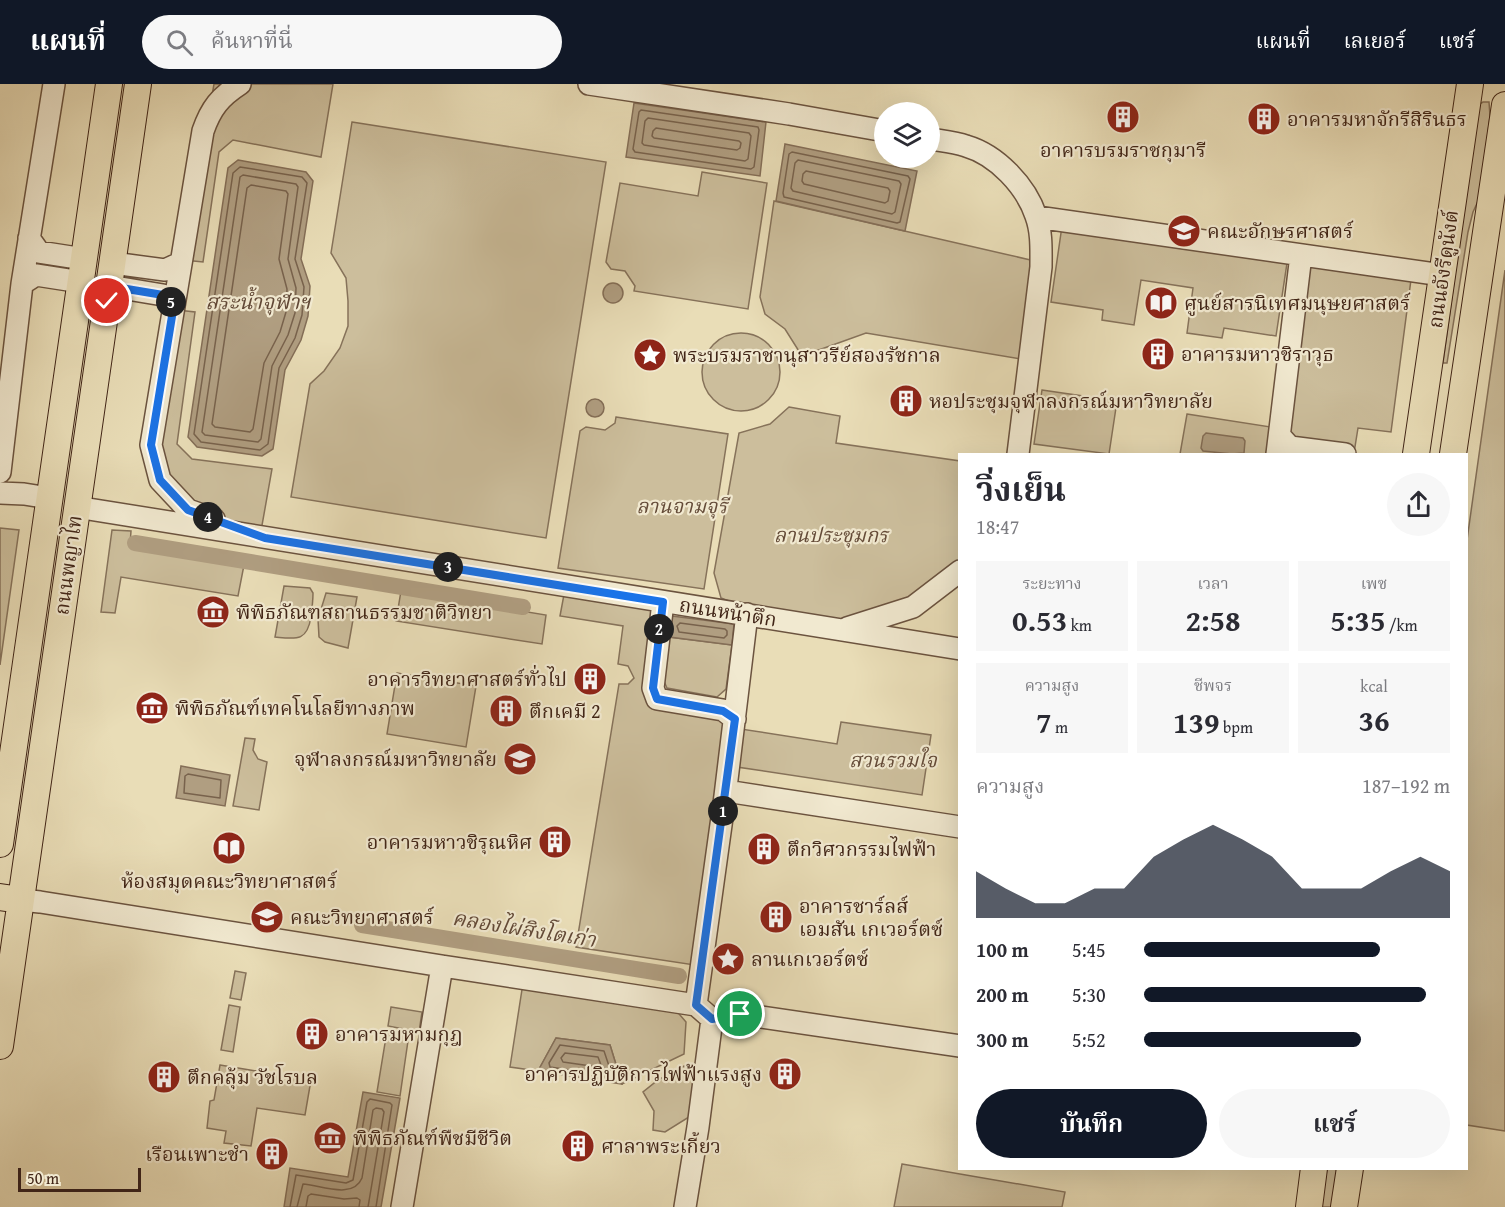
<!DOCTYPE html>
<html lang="th">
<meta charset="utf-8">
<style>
body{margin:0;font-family:"Gentium Book Plus","Noto Serif Thai",serif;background:#f7f7f7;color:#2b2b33;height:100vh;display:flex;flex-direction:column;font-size:22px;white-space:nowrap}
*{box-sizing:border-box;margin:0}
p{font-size:20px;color:#7c7c81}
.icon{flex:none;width:33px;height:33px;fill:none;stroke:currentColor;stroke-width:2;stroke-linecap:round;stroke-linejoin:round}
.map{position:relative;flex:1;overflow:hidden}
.details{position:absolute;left:958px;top:369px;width:510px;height:717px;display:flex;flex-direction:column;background:#fff;border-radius:0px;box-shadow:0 6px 24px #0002}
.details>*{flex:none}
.buttons{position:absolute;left:874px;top:18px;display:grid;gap:12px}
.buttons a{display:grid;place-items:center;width:66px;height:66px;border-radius:50%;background:#fff;box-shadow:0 6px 24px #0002;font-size:30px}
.scale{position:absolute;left:18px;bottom:15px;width:123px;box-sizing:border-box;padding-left:6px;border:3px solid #412517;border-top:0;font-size:16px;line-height:21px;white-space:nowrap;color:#412517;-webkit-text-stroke:4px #f1e9d0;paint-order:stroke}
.pin{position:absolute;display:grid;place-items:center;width:51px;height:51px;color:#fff;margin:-26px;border:3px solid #fff;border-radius:50%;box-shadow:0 2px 6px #0007}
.km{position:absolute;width:30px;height:30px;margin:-15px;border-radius:50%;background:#222;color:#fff;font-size:16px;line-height:30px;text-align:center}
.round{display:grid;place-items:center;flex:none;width:63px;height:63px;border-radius:32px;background:#f7f7f7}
.overview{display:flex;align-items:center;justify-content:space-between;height:102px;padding:0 18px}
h1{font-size:33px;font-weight:700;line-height:45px}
.figures{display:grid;grid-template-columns:repeat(3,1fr);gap:9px;height:102px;padding:6px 18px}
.figures div{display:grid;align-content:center;border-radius:0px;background:#f7f7f7;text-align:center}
.figures b{font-size:30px;font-weight:700}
.figures small{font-size:16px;font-weight:400}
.figures p{font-size:16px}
.chart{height:168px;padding:12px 18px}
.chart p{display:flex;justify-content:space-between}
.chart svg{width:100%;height:108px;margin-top:6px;fill:#111827;opacity:.7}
.action{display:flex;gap:12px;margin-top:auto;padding:12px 18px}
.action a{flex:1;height:69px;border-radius:36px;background:#111827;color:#fff;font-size:24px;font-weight:700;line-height:69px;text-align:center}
.action a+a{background:#f7f7f7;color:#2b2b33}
ul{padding:0 18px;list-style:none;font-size:20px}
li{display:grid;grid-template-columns:96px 72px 1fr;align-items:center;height:45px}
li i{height:15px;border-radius:8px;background:#111827}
header{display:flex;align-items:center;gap:36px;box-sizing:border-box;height:84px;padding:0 30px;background:#111827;color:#fff}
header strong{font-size:28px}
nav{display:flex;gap:33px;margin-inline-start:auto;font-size:21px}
.search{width:420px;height:54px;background:#f7f7f7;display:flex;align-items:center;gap:15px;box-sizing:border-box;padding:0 21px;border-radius:33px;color:#7c7c81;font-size:22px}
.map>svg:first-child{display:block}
.green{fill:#ccbe9c;stroke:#86725a;stroke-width:1.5}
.water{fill:#b09e81;stroke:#846e57;stroke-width:1.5}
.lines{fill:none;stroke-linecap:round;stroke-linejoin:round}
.shore{stroke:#78624c;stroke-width:1.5}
.canal{stroke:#b09e81;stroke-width:16}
.minor-casing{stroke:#6b533f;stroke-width:24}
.major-casing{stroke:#412517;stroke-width:28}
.minor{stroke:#f1e9d0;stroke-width:21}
.major{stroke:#e9ddb7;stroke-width:26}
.route-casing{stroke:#fff;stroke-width:12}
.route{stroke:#1a73e8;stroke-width:8}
.labels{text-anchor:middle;stroke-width:4.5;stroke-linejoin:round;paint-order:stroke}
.poi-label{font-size:20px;fill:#412517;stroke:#f1e9d0;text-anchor:start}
.street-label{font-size:20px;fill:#412517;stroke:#f1e9d0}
.park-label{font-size:20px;font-style:italic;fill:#644b38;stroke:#f1e9d0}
.water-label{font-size:21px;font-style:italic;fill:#624937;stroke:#f1e9d0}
</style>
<header>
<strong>แผนที่</strong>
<div class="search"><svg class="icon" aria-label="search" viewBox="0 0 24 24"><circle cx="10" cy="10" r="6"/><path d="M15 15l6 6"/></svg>ค้นหาที่นี่</div>
<nav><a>แผนที่</a><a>เลเยอร์</a><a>แชร์</a></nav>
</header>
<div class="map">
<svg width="1505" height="1123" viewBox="0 0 1505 1123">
<rect width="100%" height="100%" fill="#e9ddb7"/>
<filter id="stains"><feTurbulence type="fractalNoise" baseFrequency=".00333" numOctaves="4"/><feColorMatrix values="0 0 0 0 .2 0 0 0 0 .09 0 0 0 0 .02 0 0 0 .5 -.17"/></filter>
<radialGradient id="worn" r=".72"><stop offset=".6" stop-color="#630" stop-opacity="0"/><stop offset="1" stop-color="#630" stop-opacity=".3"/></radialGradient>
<!-- green -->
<path class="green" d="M214 0H333L321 73 233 56 219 68 203 178 184 176Z
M1483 18H1489L1490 32 1480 113 1473 128 1468 148 1447 279H1443L1478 21Z
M352 38 606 78 546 454 291 413 310 300 324 287 340 264 348 242V217L346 194 331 169Z
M702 88 767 99 748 225 634 207 635 202 625 187 611 185 606 178 620 99 698 112Z
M774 117 1035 177 1021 275 866 249 802 272 785 245 765 230 760 213Z
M1062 142 1287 179 1276 252 1224 244 1222 254 1187 249 1193 204 1141 196 1134 241 1102 236 1103 226 1051 218Z
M1305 174 1412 188 1391 348 1358 344 1354 369 1292 359 1284 345Z
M1505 186V1047L1467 1041V456Z
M177 226 195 228 177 360 192 375 272 385 261 447 180 434 151 397Z
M702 288a39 39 0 1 1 78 0a39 39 0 1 1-78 0Z
M1042 306 1117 317 1109 370 1034 360Z
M789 323 840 332 836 359 960 377V487L913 523 838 546 777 535 721 514 714 489 739 349 770 340Z
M1187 330 1271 343 1266 370H1180Z
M616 333 728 350 704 505 558 484 580 347 586 343 605 346 615 339Z
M0 444 19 446 0 581Z
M112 446 131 447 130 461 244 481 238 512 121 493 115 529 101 528Z
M284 502 310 504 313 509C313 517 312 525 311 533 307 558 296 555 275 553Z
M565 505 658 521 648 600 735 635 701 882 576 863 619 600H628L634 594 628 582 618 580 623 542 560 532Z
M401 507 546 531 542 560 396 537Z
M326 509 357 513 348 564 325 558 319 553 318 535Z
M669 553 732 561 726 605 717 613 667 604 663 595Z
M397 589 476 602 466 663 387 650Z
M841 638 931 651 922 711 737 683 741 645 837 660Z
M245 654 255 655 253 666 258 675 267 678 259 726 233 722Z
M235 887 246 889 241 916 230 914Z
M523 899 674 924 686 938 684 970 622 1000 610 961 556 954 538 987 510 983Z
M229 921 240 923 233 968 221 966Z
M391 923 422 928 419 948 388 942Z
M387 947 409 950 400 1012 377 1008Z
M220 981 311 996 305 1031 257 1024 251 1062 224 1059 226 1047 207 1044 210 1017 214 1016Z
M686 981 700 982 689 1033 665 1048 653 1046 654 1027 643 1008 658 996Z
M902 1080 1065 1108 1062 1123H894Z
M1327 1085H1340L1335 1123H1321Z"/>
<!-- water -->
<path class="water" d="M634 19 766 38 760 92 626 73Z
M785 60 917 87 905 147 776 117Z
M238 76 306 88 313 97 301 175 310 202 308 232 301 256 285 286 273 365 262 372 197 363 188 353 228 84Z
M603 209a10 10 0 1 1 20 0a10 10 0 1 1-20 0Z
M586 324a9 9 0 1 1 18 0a9 9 0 1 1-18 0Z
M1206 349 1243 354 1245 357 1244 369 1232 370 1203 367 1201 364 1203 352Z
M672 532 734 540 732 561 669 553Z
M181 682 230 691 225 722 176 714Z
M556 954 610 961 622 1000 538 987Z
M363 1008 400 1014 381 1123H284L290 1084 348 1093Z"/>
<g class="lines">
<!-- shore -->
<path class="shore" d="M641 26 758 43 759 46 754 83 751 85 635 68 633 65 639 28Z
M648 34 749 49 751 52 748 75 745 77 644 61 642 59 645 37Z
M656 44 739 57 741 59 740 64 737 66 654 54 652 52 653 47Z
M792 68 908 92 910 95 900 138 897 139 784 113 783 109 789 70Z
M798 76 899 97 901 100 895 128 892 130 793 107 791 104 795 79Z
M240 83 302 93 307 99 295 175 304 203 302 231 295 254 279 284 268 360 260 366 201 358 194 350 233 89Z
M806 87 888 104 890 107 888 117 885 119 804 100 802 97 803 90Z
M243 91 296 100 298 103 288 175 296 204 295 229 288 251 272 282 261 355 258 358 205 351 202 348 240 93Z
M251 101 286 107 288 110 279 175 287 205 286 228 280 248 264 279 253 345 250 348 215 343 212 340 247 104Z
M680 539 725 545 727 547V551L724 554 679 548 677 542Z
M188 690 221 696 220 714 184 709 185 692Z
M560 961 604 967 612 991 609 992 550 983 549 979Z
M565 969 598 973 601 981 598 983 563 978 561 974Z
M290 1123 296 1091 346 1099 353 1096 367 1018 370 1015 390 1019 392 1021 376 1123
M297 1123 303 1100C320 1101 353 1116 362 1094L373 1026 376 1024 382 1025 384 1028 368 1123
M306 1123 308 1112 311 1110 344 1115 357 1114 360 1116 359 1123"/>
<!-- canal -->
<path class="canal" d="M135 459 523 523
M362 841 679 892"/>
<!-- minor casing -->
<g class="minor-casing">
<path id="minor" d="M589 0 789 30 885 47
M930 55C942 57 955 58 966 62 997 71 1026 102 1036 132 1042 148 1041 166 1041 183L1018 370
M1037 133 1442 191
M29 154 39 168 84 175
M113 179 165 186 180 179
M22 200 36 191 81 198
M109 202 163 211 174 220
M1280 352 1290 363 1345 370
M1277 370 1301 171
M0 388 22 200 54 0
M0 409 24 410 49 414
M76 423 960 565
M214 435 188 426 160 396 151 361 203 47C211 24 220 13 240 0
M663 518 653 604 657 615 723 626 735 635
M847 544 913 523 960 487
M726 707 960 743
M21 816 40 818 442 882 696 921 712 935
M696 921 725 712 747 530
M712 935 740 930 960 962
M402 1123 442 882
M685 1123 698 1043 712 935"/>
</g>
<!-- major casing -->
<g class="major-casing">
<path id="major" d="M1416 370 1470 0
M1453 370 1505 21
M0 760 109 0
M0 813 21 816
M0 962 138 0
M1309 1123 1314 1084
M1344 1123 1350 1084"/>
</g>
<!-- minor -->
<use href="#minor" class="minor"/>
<!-- major -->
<use href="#major" class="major"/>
</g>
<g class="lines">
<!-- route casing -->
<g class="route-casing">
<path id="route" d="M107 217 109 202 163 211 174 220 151 361 160 396 188 426 265 454 663 518 653 604 657 615 723 627 735 635 696 921 712 935 740 930"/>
</g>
<!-- route -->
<use href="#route" class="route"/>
</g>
<!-- icons -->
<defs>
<g id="building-disc" transform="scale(1.725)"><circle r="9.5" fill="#8f2418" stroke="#f1e9d0"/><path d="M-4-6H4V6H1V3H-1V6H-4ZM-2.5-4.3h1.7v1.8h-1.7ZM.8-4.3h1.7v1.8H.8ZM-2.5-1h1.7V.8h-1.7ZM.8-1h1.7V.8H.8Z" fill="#fff"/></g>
<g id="university-disc" transform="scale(1.725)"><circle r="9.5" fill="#8f2418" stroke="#f1e9d0"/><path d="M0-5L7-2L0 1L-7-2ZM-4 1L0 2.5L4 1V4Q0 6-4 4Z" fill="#fff"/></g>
<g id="library-disc" transform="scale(1.725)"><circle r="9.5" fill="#8f2418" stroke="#f1e9d0"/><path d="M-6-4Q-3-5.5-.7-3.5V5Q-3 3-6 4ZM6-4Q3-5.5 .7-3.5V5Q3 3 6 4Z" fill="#fff"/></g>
<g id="sight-disc" transform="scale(1.725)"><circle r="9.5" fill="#8f2418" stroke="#f1e9d0"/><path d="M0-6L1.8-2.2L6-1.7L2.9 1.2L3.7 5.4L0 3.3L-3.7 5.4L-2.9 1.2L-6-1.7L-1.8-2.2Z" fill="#fff"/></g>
<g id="museum-disc" transform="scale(1.725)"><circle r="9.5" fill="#8f2418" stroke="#f1e9d0"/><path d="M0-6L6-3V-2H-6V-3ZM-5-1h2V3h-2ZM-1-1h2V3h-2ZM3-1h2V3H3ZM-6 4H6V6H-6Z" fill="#fff"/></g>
</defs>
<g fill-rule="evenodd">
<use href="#building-disc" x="1123" y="33"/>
<use href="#building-disc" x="1264" y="35"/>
<use href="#university-disc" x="1184" y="147"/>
<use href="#library-disc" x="1161" y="219"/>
<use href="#building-disc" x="1158" y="270"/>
<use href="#sight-disc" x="650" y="271"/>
<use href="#building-disc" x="906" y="317"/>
<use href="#museum-disc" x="213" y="528"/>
<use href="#building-disc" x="590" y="595"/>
<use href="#museum-disc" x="152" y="624"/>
<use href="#building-disc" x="506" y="627"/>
<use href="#university-disc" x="520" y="675"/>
<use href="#building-disc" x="555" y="758"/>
<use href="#library-disc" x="229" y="764"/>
<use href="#building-disc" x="764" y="765"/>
<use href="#university-disc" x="267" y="833"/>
<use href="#building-disc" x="776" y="833"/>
<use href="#sight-disc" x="728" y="875"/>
<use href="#building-disc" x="312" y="950"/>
<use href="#building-disc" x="785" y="990"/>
<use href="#building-disc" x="164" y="993"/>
<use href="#museum-disc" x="330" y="1054"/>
<use href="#building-disc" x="578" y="1062"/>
<use href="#building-disc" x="272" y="1070"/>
</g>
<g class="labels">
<!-- poi labels -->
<g class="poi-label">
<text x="1287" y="42">อาคารมหาจักรีสิรินธร</text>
<text x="1123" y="73" text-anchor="middle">อาคารบรมราชกุมารี</text>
<text x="1207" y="154">คณะอักษรศาสตร์</text>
<text x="1184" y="226">ศูนย์สารนิเทศมนุษยศาสตร์</text>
<text x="1181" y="277">อาคารมหาวชิราวุธ</text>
<text x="673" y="278">พระบรมราชานุสาวรีย์สองรัชกาล</text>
<text x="929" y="324">หอประชุมจุฬาลงกรณ์มหาวิทยาลัย</text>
<text x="236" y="535">พิพิธภัณฑสถานธรรมชาติวิทยา</text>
<text x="567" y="602" text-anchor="end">อาคารวิทยาศาสตร์ทั่วไป</text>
<text x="175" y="631">พิพิธภัณฑ์เทคโนโลยีทางภาพ</text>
<text x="529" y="634">ตึกเคมี 2</text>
<text x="497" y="682" text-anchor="end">จุฬาลงกรณ์มหาวิทยาลัย</text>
<text x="532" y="765" text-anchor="end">อาคารมหาวชิรุณหิศ</text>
<text x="787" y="772">ตึกวิศวกรรมไฟฟ้า</text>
<text x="229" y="804" text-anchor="middle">ห้องสมุดคณะวิทยาศาสตร์</text>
<text x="799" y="829">อาคารชาร์ลส์<tspan x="799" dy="23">เอมสัน เกเวอร์ตซ์</tspan></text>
<text x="290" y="840">คณะวิทยาศาสตร์</text>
<text x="751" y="882">ลานเกเวอร์ตซ์</text>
<text x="335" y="957">อาคารมหามกุฎ</text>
<text x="762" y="997" text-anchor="end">อาคารปฏิบัติการไฟฟ้าแรงสูง</text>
<text x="187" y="1000">ตึกคลุ้ม วัชโรบล</text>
<text x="353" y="1061">พิพิธภัณฑ์พืชมีชีวิต</text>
<text x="601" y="1069">ศาลาพระเกี้ยว</text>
<text x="249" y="1077" text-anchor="end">เรือนเพาะชำ</text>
</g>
<!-- street labels -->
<g class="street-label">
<text transform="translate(1443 185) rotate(-82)" y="7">ถนนอังรีดูนังต์</text>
<text transform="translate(68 481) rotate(-82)" y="7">ถนนพญาไท</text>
<text transform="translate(728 528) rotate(9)" y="7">ถนนหน้าตึก</text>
</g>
<!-- park labels -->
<g class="park-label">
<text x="682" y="429">ลานจามจุรี</text>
<text x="831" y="458">ลานประชุมกร</text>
<text x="893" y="683">สวนรวมใจ</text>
</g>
<!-- water labels -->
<g class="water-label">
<text x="258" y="225">สระน้ำจุฬาฯ</text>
<text transform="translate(524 845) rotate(9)" y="7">คลองไผ่สิงโตเก่า</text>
</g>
</g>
<rect width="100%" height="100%" filter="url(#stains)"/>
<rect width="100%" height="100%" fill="url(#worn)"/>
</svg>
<div class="buttons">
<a><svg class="icon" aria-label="layers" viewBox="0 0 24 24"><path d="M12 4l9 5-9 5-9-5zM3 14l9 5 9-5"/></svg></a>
</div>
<div class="scale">50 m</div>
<div class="pin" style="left:740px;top:930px;background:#1e9e55"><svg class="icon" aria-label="arrive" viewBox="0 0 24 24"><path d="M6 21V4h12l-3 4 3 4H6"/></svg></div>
<div class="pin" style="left:107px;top:217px;background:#d93025"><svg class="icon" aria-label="check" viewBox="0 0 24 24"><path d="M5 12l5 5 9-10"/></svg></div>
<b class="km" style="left:723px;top:727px">1</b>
<b class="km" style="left:659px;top:545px">2</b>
<b class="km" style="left:448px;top:483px">3</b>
<b class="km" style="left:208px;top:433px">4</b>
<b class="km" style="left:171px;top:218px">5</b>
<section class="details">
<div class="overview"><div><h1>วิ่งเย็น</h1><p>18:47</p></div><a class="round"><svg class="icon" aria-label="share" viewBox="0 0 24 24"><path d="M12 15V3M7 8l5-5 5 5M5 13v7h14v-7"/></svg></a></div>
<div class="figures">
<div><p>ระยะทาง</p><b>0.53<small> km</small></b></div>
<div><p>เวลา</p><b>2:58</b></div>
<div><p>เพซ</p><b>5:35<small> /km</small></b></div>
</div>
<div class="figures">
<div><p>ความสูง</p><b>7<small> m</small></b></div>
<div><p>ชีพจร</p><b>139<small> bpm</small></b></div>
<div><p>kcal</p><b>36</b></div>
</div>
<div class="chart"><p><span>ความสูง</span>187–192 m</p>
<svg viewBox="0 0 160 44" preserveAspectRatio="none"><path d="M0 44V25L10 32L20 38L30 38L40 32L50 32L60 19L70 12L80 6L90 12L100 19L110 32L120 32L130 32L140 25L150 19L160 25V44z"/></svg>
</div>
<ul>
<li><b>100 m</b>5:45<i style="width:77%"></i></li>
<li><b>200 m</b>5:30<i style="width:92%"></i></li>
<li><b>300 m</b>5:52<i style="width:71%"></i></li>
</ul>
<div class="action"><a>บันทึก</a><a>แชร์</a></div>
</section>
</div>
